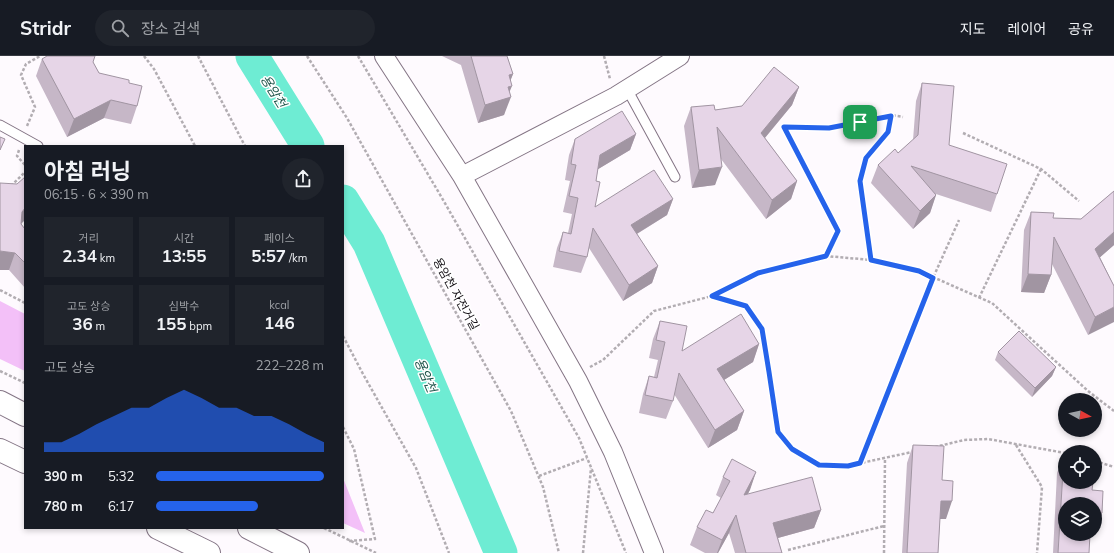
<!DOCTYPE html>
<html lang="ko">
<meta charset="utf-8">
<style>
body{margin:0;font-family:Mulish,"Noto Sans KR",sans-serif;background:#20242c;color:#f1f3f6;height:100vh;display:flex;flex-direction:column;font-size:15px;white-space:nowrap}
*{box-sizing:border-box;margin:0}
p{font-size:13px;color:#9ea1a6}
.icon{flex:none;width:22px;height:22px;fill:none;stroke:currentColor;stroke-width:2;stroke-linecap:round;stroke-linejoin:round}
.map{position:relative;flex:1;overflow:hidden}
.side{position:absolute;left:24px;top:89px;width:320px;height:384px;display:flex;flex-direction:column;background:#171b24;border-radius:0px;box-shadow:0 2px 6px #0003}
.side>*{flex:none}
.needle{width:26px;rotate:98deg}
.controls{position:absolute;left:1058px;top:337px;display:grid;gap:8px}
.controls a{display:grid;place-items:center;width:44px;height:44px;border-radius:50%;background:#171b24;box-shadow:0 2px 6px #0003;font-size:20px}
.pin{position:absolute;display:grid;place-items:center;width:34px;height:34px;color:#fff;margin:-17px;border-radius:8px;box-shadow:0 2px 6px #0006}
.round{display:grid;place-items:center;flex:none;width:42px;height:42px;border-radius:21px;background:#20242c}
.headline{display:flex;align-items:center;justify-content:space-between;height:68px;padding:0 20px}
h1{font-size:22px;font-weight:700;line-height:30px}
.stats{display:grid;grid-template-columns:repeat(3,1fr);gap:6px;height:68px;padding:4px 20px}
.stats div{display:grid;align-content:center;border-radius:0px;background:#20242c;text-align:center}
.stats b{font-size:17px;font-weight:700}
.stats small{font-size:11px;font-weight:400}
.stats p{font-size:11px}
.chart{height:112px;padding:8px 20px}
.chart p{display:flex;justify-content:space-between}
.chart svg{width:100%;height:72px;margin-top:4px;fill:#2563eb;opacity:.7}
ul{padding:0 20px;list-style:none;font-size:13px}
li{display:grid;grid-template-columns:64px 48px 1fr;align-items:center;height:30px}
li i{height:10px;border-radius:5px;background:#2563eb}
header{display:flex;align-items:center;gap:24px;box-sizing:border-box;height:56px;padding:0 20px;background:#171b24;border-bottom:1px solid #363941}
header strong{font-size:19px}
nav{display:flex;gap:22px;margin-inline-start:auto;font-size:14px}
.search{width:280px;height:36px;background:#20242c;display:flex;align-items:center;gap:10px;box-sizing:border-box;padding:0 14px;border-radius:22px;color:#9ea1a6;font-size:15px}
.map>svg:first-child{display:block}
.green{fill:#f3c0f8}
.lines{fill:none;stroke-linecap:round;stroke-linejoin:round}
.river{stroke:#6eecd3;stroke-width:33}
.lane-casing{stroke:#847585;stroke-width:11}
.street-casing{stroke:#847585;stroke-width:20}
.secondary-casing{stroke:#847585;stroke-width:24}
.path{stroke:#b2adb2;stroke-width:2.5;stroke-dasharray:3 2;stroke-linecap:butt}
.lane{stroke:#fff;stroke-width:9}
.street{stroke:#fff;stroke-width:18}
.secondary{stroke:#fff;stroke-width:22}
.wall{fill:#c6b7c7}
.shaded-wall{fill:#a195a2}
.building{fill:#e6d5e7;stroke:#a195a2}
.route-casing{stroke:#fff;stroke-width:8}
.route{stroke:#2563eb;stroke-width:5}
.labels{text-anchor:middle;stroke-width:3;stroke-linejoin:round;paint-order:stroke}
.street-label{font-size:12px;fill:#171218;stroke:#fff}
.water-label{font-size:13px;font-style:italic;fill:#1c5348;stroke:#fff}
</style>
<header>
<strong>Stridr</strong>
<div class="search"><svg class="icon" aria-label="search" viewBox="0 0 24 24"><circle cx="10" cy="10" r="6"/><path d="M15 15l6 6"/></svg>장소 검색</div>
<nav><a>지도</a><a>레이어</a><a>공유</a></nav>
</header>
<div class="map">
<svg width="1114" height="497" viewBox="0 0 1114 497">
<rect width="100%" height="100%" fill="#fefafe"/>
<!-- green -->
<path class="green" d="M0 245 25 258V315L0 303Z
M343 422 365 477 343 467Z"/>
<g class="lines">
<!-- river -->
<path class="river" d="M252 0 308 90
M343 145 369 187 501 497"/>
<!-- lane casing -->
<g class="lane-casing">
<path id="lane" d="M627 33 675 121
M0 69 38 90"/>
</g>
<!-- street casing -->
<g class="street-casing">
<path id="street" d="M384 0 462 120 578 325 613 396 654 497
M462 120 616 40 680 0"/>
</g>
<!-- secondary casing -->
<g class="secondary-casing">
<path id="secondary" d="M0 346 25 359
M0 394 25 406
M158 472 209 497
M249 472 298 497"/>
</g>
<!-- path -->
<path class="path" d="M144 0 154 13 195 90
M198 0 245 90
M307 0 347 62 511 355 543 431 559 497
M358 0 442 142 579 382 626 497
M604 0 610 23
M27 70 35 51 21 19 26 8 40 0
M963 77 1041 113 1079 145
M19 94 17 100 25 109
M11 130 25 116
M826 200 838 175 784 71 829 72 891 59 903 61
M871 204 860 125 865 102 888 76 891 59
M0 234 25 247
M713 240 758 217 826 200 871 204 919 215 992 247 1088 335 1114 355
M979 242 1041 113
M343 280 363 318 416 412 449 497
M590 311 603 304 654 255 712 240 746 250 761 273 769 316 778 376 792 393 819 409 847 410 912 396
M0 315 25 327
M343 371 354 393 375 483 349 485
M1016 389 1042 431 1037 497
M935 391 964 384 988 383 1065 397
M1095 405 1114 411
M861 407 933 222 959 164
M539 420 587 402
M324 472 376 497
M788 494 884 470
M583 497 591 412
M884 497 885 402"/>
<!-- lane -->
<use href="#lane" class="lane"/>
<!-- street -->
<use href="#street" class="street"/>
<!-- secondary -->
<use href="#secondary" class="secondary"/>
</g>
<!-- wall -->
<path class="wall" d="M442 0H507L513 18 510 25 509 36 504 59 478 67 461 9Z
M42 3 93 6 99 17 129 27 137 50 131 68 104 62 67 81 36 20Z
M922 27 949 89 997 138 991 156 936 138V139L930 157 913 173 871 127 878 109 898 97 913 84 916 45Z
M799 31 792 49 765 82 797 125 791 143 766 163 721 103 715 129 692 132 684 70 691 51 715 54 742 50Z
M636 78 630 94 598 113 596 125 595 151 673 143 667 159 637 178 658 210 652 227 623 245 589 192 587 201 581 217 553 211 557 192 563 176 568 177 572 158 563 156 570 125 565 124 569 99 575 83Z
M0 127 25 164 21 168 25 173V232L9 214Z
M1114 135V189L1100 201 1114 230 1088 279 1052 208 1051 219 1044 237 1021 236 1024 174 1031 156 1053 162 1081 163Z
M660 265 682 295 759 288 753 306 724 324 744 355 737 374 708 392 674 338 673 345 666 363 639 357 643 338 649 320 654 321 658 304 649 302 653 283Z
M998 296 1056 311 1052 320 1032 341 995 304Z
M913 389 942 424 946 463H940L938 497H902L907 407Z
M1064 399 1092 434 1102 457 1096 475 1065 448 1089 497H1053L1057 417Z
M756 416 748 438 821 454 814 472 778 482 782 497H735L729 477 718 497H705L690 489 697 471 713 457 721 442 716 439 723 421Z"/>
<!-- shaded-wall -->
<path class="shaded-wall" d="M513 18 508 31 512 30 507 42 511 41 504 59 478 67 485 49 509 19Z
M799 31 792 49 754 95 761 77Z
M111 44 104 62 67 81 74 63Z
M636 78 630 94 595 115 600 99Z
M722 111 715 129 692 132 699 114Z
M797 125 791 143 766 163 772 144Z
M936 139 930 157 913 173 920 155Z
M673 143 667 159 625 185 631 169Z
M25 152V164L15 173 22 156Z
M1114 176V189L1089 211 1095 193Z
M0 195 15 197 9 214H0Z
M658 210 652 227 623 245 629 229Z
M1028 218 1051 219 1044 237 1021 236Z
M1114 251V266L1088 279 1095 261Z
M759 288 753 306 711 332 717 313Z
M1056 311 1052 320 1032 341 1035 332Z
M744 355 737 374 708 392 715 374Z
M756 416 750 434 737 457 744 439Z
M941 445H952L946 463H934Z
M821 454 814 472 767 485 773 467Z
M1095 456 1102 457 1096 475 1095 474Z
M736 459 729 477 718 497H717L722 484Z"/>
<!-- building -->
<path class="building" d="M47 0H95L93 6 99 17 129 24V27L142 30 137 50 111 44 74 63 42 3Z
M471 0H507L513 18 509 19 512 30 508 31 511 41 485 49Z
M774 11 799 31 761 77 797 125 772 144 717 71 722 111 699 114 691 51 714 49 715 54 742 50Z
M922 27 954 30 949 89 1007 108 997 138 911 110 936 139 920 155 878 109 895 93 898 97 918 79Z
M622 55 636 78 600 99 596 125 600 126 595 151 654 114 673 143 631 169 658 210 629 229 593 172 587 201 559 195 563 176 571 178 578 142 569 140 576 109 571 108 575 83Z
M0 81 5 83 0 94Z
M25 121V152L22 156 21 168 25 173V207L15 197 0 195V127L17 128Z
M1114 135V176L1095 193 1114 230V251L1095 261 1054 181 1051 219 1028 218 1031 156 1054 157 1053 162 1081 163Z
M741 258 759 288 717 313 744 355 715 374 679 317 673 345 645 339 649 320 657 322 665 286 656 284 660 265 687 270 682 295Z
M1019 275 1056 311 1035 332 998 296Z
M913 389 944 390 942 424 953 425 952 445H941L938 497H907Z
M1064 399H1065V426H1093L1092 434 1103 435 1102 457 1095 456V448H1065V478H1090L1089 497H1058Z
M732 403 756 416 744 439 812 421 821 454 773 467 782 497H746L736 459 722 484 697 471 706 454 713 457 730 425 723 421Z"/>
<g class="lines">
<!-- route casing -->
<g class="route-casing">
<path id="route" d="M891 60 888 76 866 102 860 125 871 204 919 215 933 222 860 407 848 410 819 409 792 393 778 376 769 316 762 273 746 250 712 240 758 217 826 200 838 175 784 71 829 72Z"/>
</g>
<!-- route -->
<use href="#route" class="route"/>
</g>
<g class="labels">
<!-- street labels -->
<g class="street-label">
<text transform="translate(456 238) rotate(61)" y="4">용암천 자전거길</text>
</g>
<!-- water labels -->
<g class="water-label">
<text transform="translate(274 35) rotate(58)" y="5">용암천</text>
<text transform="translate(426 319) rotate(67)" y="5">용암천</text>
</g>
</g>
</svg>
<div class="controls">
<a><svg class="needle" viewBox="-14 -14 28 28"><path d="M0-13l5 13h-10z" fill="#e53935"/><path d="M0 13l5-13h-10z" fill="#9ea1a6"/></svg></a>
<a><svg class="icon" aria-label="locate" viewBox="0 0 24 24"><circle cx="12" cy="12" r="6"/><path d="M12 2v4M12 18v4M2 12h4M18 12h4"/></svg></a>
<a><svg class="icon" aria-label="layers" viewBox="0 0 24 24"><path d="M12 4l9 5-9 5-9-5zM3 14l9 5 9-5"/></svg></a>
</div>
<div class="pin" style="left:860px;top:66px;background:#1e9e55"><svg class="icon" aria-label="arrive" viewBox="0 0 24 24"><path d="M6 21V4h12l-3 4 3 4H6"/></svg></div>
<section class="side">
<div class="headline"><div><h1>아침 러닝</h1><p>06:15 · 6 × 390 m</p></div><a class="round"><svg class="icon" aria-label="share" viewBox="0 0 24 24"><path d="M12 15V3M7 8l5-5 5 5M5 13v7h14v-7"/></svg></a></div>
<div class="stats">
<div><p>거리</p><b>2.34<small> km</small></b></div>
<div><p>시간</p><b>13:55</b></div>
<div><p>페이스</p><b>5:57<small> /km</small></b></div>
</div>
<div class="stats">
<div><p>고도 상승</p><b>36<small> m</small></b></div>
<div><p>심박수</p><b>155<small> bpm</small></b></div>
<div><p>kcal</p><b>146</b></div>
</div>
<div class="chart"><p><span>고도 상승</span>222–228 m</p>
<svg viewBox="0 0 160 44" preserveAspectRatio="none"><path d="M0 44V38L10 38L20 33L30 27L40 22L50 17L60 17L70 11L80 6L90 11L100 17L110 17L120 22L130 22L140 27L150 33L160 38V44z"/></svg>
</div>
<ul>
<li><b>390 m</b>5:32<i style="width:100%"></i></li>
<li><b>780 m</b>6:17<i style="width:61%"></i></li>
</ul>
</section>
</div>
